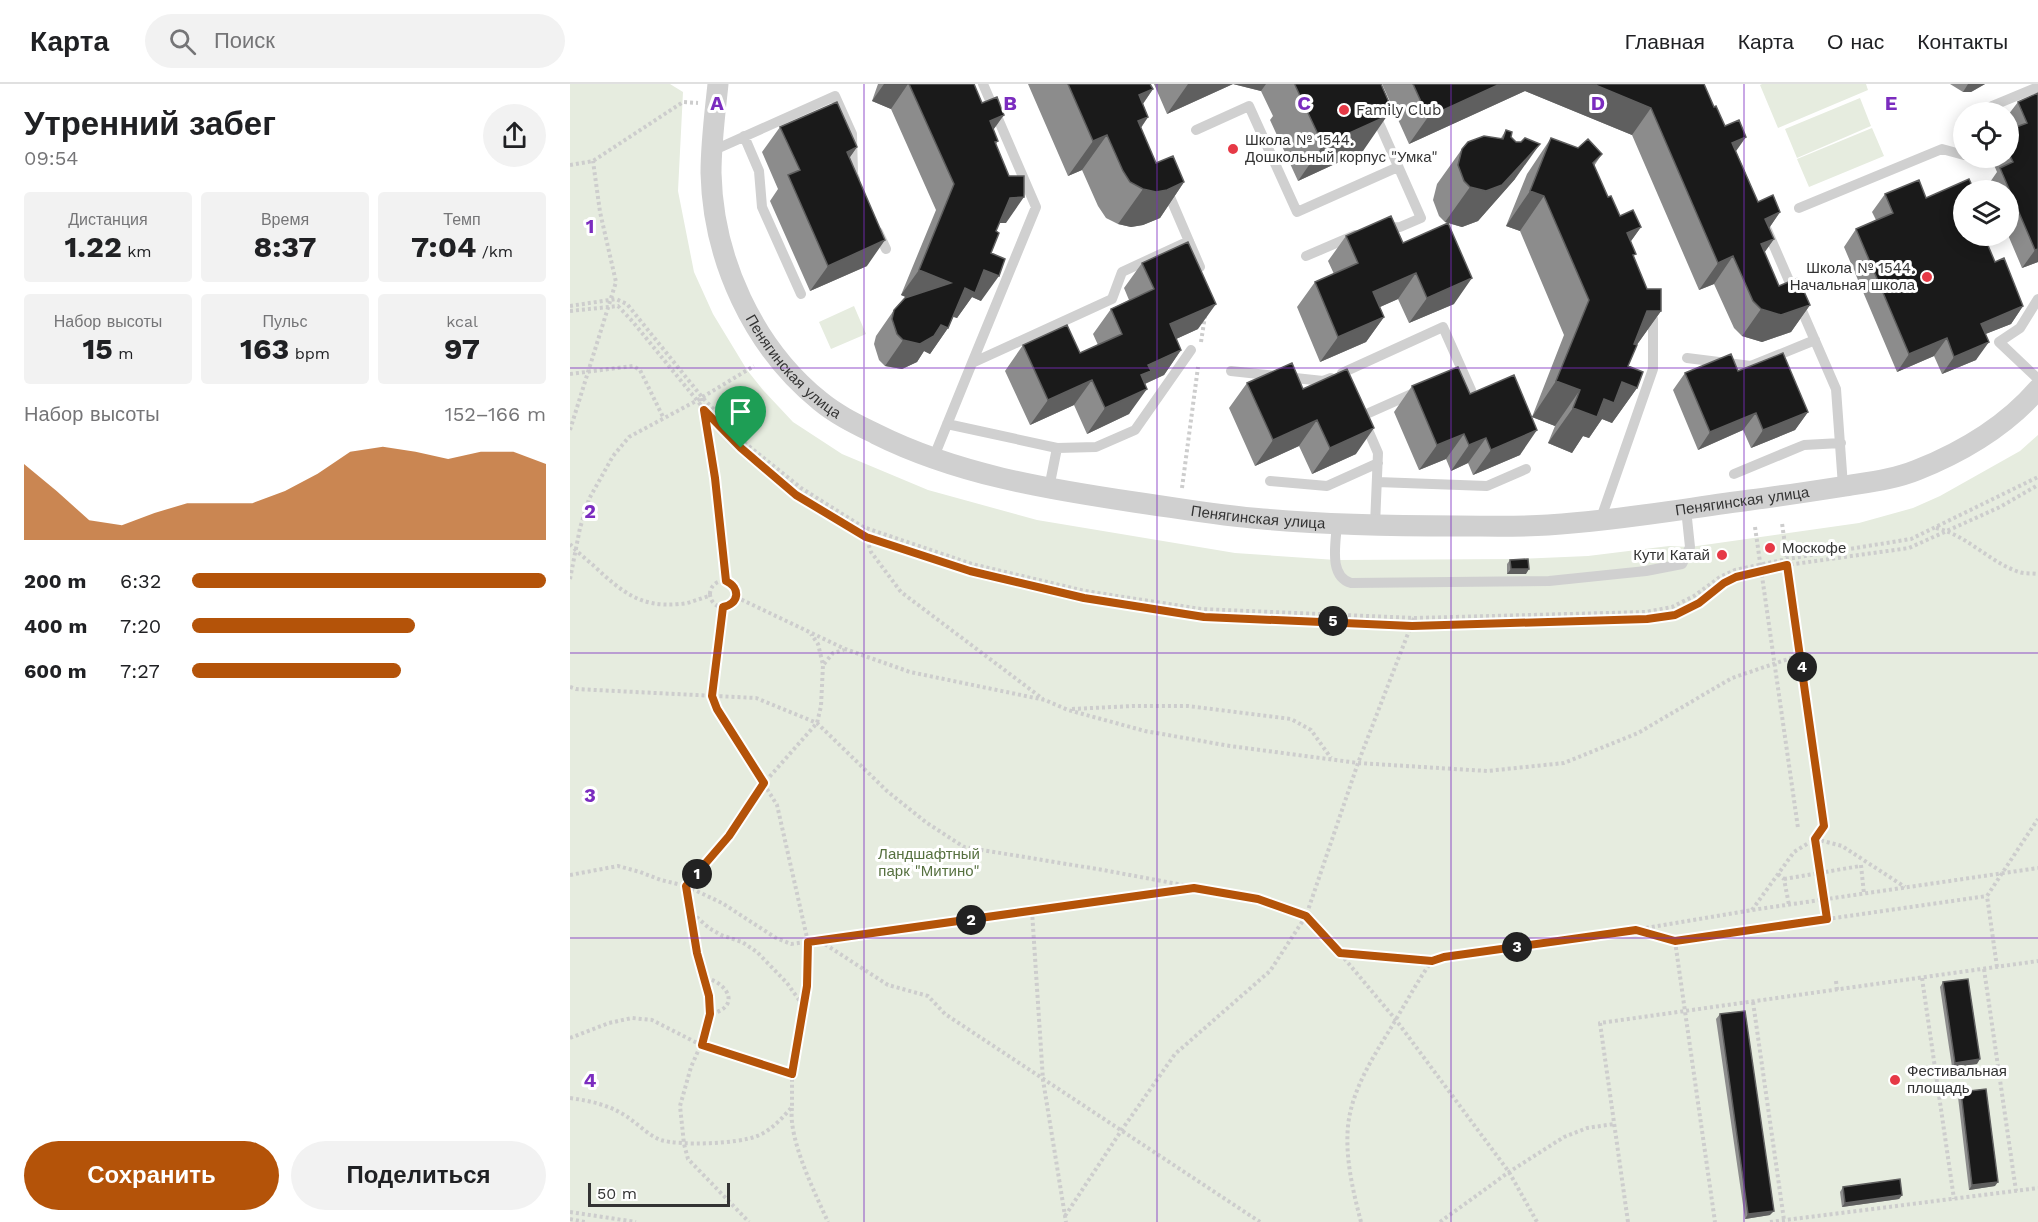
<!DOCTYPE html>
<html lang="ru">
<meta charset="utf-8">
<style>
body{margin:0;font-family:"Work Sans",sans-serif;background:#f2f2f2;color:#202124;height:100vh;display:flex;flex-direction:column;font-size:22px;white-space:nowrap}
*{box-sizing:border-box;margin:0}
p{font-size:20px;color:#757577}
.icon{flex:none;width:33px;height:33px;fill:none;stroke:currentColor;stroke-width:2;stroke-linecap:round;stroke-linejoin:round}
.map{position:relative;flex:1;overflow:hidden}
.side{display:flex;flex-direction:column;background:#fff;width:570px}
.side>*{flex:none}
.buttons{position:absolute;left:1383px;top:18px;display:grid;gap:12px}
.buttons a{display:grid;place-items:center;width:66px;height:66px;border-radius:50%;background:#fff;box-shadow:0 3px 15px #0003;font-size:30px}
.scale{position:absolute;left:18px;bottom:15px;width:142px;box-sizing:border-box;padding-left:6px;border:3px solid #333;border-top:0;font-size:16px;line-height:21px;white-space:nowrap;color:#333;-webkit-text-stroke:4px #fff;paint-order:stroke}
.pin{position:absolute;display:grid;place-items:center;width:51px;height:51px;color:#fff;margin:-62px -26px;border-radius:50% 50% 50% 0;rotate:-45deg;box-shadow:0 0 6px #0007}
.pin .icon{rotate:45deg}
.km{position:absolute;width:30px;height:30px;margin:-15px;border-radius:50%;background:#222;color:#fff;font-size:16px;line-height:30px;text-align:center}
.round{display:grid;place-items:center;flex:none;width:63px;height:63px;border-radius:32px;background:#f2f2f2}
.head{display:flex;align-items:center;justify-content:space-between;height:102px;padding:0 24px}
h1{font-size:33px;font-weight:700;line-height:45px}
.figures{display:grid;grid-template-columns:repeat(3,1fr);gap:9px;height:102px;padding:6px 24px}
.figures div{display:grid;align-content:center;border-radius:6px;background:#f2f2f2;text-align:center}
.figures b{font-size:30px;font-weight:700}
.figures small{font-size:16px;font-weight:400}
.figures p{font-size:16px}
.chart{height:168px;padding:12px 24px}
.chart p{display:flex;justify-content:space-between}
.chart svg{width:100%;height:108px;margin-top:6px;fill:#b45309;opacity:.7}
.cta{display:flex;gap:12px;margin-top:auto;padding:12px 24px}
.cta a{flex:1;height:69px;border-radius:36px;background:#b45309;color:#fff;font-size:24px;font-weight:700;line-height:69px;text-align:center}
.cta a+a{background:#f2f2f2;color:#202124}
ul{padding:0 24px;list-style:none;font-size:20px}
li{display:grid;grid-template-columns:96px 72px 1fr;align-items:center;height:45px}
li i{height:15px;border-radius:8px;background:#b45309}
header{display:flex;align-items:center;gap:36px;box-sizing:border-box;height:84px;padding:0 30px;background:#fff;border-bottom:2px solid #e0e0e0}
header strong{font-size:28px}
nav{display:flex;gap:33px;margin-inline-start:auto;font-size:21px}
.search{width:420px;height:54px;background:#f2f2f2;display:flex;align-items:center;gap:15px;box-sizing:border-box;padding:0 21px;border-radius:33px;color:#757577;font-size:22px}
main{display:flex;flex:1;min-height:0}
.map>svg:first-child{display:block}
.park{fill:#e6ecdf}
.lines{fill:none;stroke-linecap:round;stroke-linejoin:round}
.path{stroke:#cdcdcd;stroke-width:4;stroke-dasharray:3 3;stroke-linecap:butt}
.lane{stroke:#d0d0d0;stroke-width:10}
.street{stroke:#d0d0d0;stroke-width:21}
.wall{fill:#8c8c8c}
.shaded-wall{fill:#5f5f5f}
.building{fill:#1a1a1a;stroke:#5f5f5f;stroke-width:1.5}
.route-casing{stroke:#fff;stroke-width:12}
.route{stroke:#b45309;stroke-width:8}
.grid{fill:none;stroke:#7b2cbf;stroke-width:1.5;stroke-opacity:0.55}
.poi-dot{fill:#e63946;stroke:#fff;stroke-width:2}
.labels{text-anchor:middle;stroke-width:6;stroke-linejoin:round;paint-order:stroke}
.poi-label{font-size:15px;fill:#333;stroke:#fff;text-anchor:start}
.street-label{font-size:15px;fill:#333;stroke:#fff}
.park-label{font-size:15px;fill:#56703f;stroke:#fff}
.grid-label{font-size:20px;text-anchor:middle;font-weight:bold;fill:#7b2cbf;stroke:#fff;stroke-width:6;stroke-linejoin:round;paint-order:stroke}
</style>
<header>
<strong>Карта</strong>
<div class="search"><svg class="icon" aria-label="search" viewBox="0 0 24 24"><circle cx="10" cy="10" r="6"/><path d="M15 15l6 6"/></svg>Поиск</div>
<nav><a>Главная</a><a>Карта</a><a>О нас</a><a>Контакты</a></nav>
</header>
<main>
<section class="side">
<div class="head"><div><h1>Утренний забег</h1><p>09:54</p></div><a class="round"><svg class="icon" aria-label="share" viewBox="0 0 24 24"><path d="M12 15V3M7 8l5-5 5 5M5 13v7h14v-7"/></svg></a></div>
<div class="figures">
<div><p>Дистанция</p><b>1.22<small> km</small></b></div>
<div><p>Время</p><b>8:37</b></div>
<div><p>Темп</p><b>7:04<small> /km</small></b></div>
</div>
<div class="figures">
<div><p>Набор высоты</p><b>15<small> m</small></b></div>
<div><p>Пульс</p><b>163<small> bpm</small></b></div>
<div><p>kcal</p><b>97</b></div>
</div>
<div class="chart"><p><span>Набор высоты</span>152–166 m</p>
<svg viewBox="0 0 160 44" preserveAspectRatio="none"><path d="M0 44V13L10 24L20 36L30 38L40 33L50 29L60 29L70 29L80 24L90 17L100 8L110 6L120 8L130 11L140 8L150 8L160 13V44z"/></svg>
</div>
<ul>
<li><b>200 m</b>6:32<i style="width:100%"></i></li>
<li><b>400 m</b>7:20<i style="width:63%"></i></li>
<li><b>600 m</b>7:27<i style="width:59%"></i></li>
</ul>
<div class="cta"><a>Сохранить</a><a>Поделиться</a></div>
</section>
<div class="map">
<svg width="1468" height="1138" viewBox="0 0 1468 1138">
<rect width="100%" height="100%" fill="#fff"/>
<!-- park -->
<path class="park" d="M0 0H100L113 8 108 107 124 188 143 230 177 286 193 306 223 338 272 370 358 406 467 436 665 469 766 476 948 475 1018 472 1099 462 1120 463 1289 439 1343 424 1370 412 1450 367 1468 351V1138H0Z
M1192 0H1296L1298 6 1208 44 1190 1Z
M1290 14 1301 42 1227 74 1215 45Z
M1302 44 1314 72 1239 103 1227 75Z
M284 222 296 250 261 265 249 238Z"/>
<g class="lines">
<!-- path -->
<path class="path" d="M0 81 23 77 113 18 128 19
M0 222 46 215 57 220 132 313 175 359 231 404 293 443 402 480 515 507 631 525 844 534 1076 528 1102 523 1124 512 1150 493 1165 486 1217 475 1341 455 1468 393
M0 227 48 222 63 238 134 325 171 364 226 411 296 453 400 487 514 514 634 533 842 542 1077 535 1105 531 1129 519 1154 499 1166 493 1217 481 1339 464 1430 423 1468 401
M631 258 635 232
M0 290 63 282 70 286 94 335
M132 314 152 444 156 497
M0 346 46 198 30 128 23 77
M612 404 628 283
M1185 443 1228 744
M293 444 301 468 331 508 473 615
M1366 444C1397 451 1419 478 1449 488 1455 490 1462 489 1468 490
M0 460C7 468 16 475 24 482 51 507 70 524 109 520 119 520 130 514 140 512
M0 495 10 444 19 415 43 372 59 353 126 317 184 282
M140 510a13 13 0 1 1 26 0a13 13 0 1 1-26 0Z
M166 513 275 565 340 588 475 616 498 626 575 647 660 662 788 679 917 687 994 679 1068 649 1162 594 1230 571
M153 523 142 612 147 625 207 721 238 858 237 902 234 922
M254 580 263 569 274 566
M0 603 6 605 186 614 247 639 317 707 357 739 394 763 533 786 688 815 736 832 758 855 826 936 939 1088 967 1138
M502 625 563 622H618L721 635 741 646 761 674
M1291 781 1294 810
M1208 790 1214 795 1219 821
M0 791 48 782 70 788 91 796 116 802 152 819 206 854 221 860 618 805
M1214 795 1290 782
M116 802 159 752 194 699 247 639 251 622 253 581 248 560 241 550
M1182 826 1224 768 1245 755 1254 742 1212 439
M462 827 473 996 496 1138
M121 828 127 869 139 912 140 930 136 949 121 983 110 1022 114 1060 118 1075 179 1138
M1257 838 1245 755 1272 762 1335 803
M1070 845 1182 826 1468 784
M250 857 318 901 358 912 375 930 690 1138
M1105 857 1145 1138
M770 869 862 877
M1427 883 1417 812 1468 735
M1414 885 1446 1107
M136 894C160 900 170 924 140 930
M1352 894 1384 1115
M1266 897 1267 906
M1183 918 1214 1136
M0 954 39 939 62 934 82 936 131 961 222 990
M0 1014C21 1017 39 1021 56 1032 67 1039 79 1052 91 1056 110 1062 167 1060 187 1052 201 1047 212 1034 222 1023V990L234 923 217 899 187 868 172 858 151 851 139 844 120 827 116 803
M222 1024C218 1055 245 1109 258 1138
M0 1128 66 1138
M495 1132 551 1047 605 970 700 887 736 832 788 679 844 534
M0 1135 15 1138
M791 1138C783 1107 775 1074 778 1042 782 1003 806 969 825 937 837 917 848 896 862 877L874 873 1066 846 1105 857 1417 812
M870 1138 939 1088 994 1053 1017 1044 1044 1040
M1058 1138 1030 939 1468 877
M1200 1138 1468 1104"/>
<!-- lane -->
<path class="lane" d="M1419 28 1422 22 1468 3
M805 30 851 134 830 143 814 144
M626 46 679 22 727 128 828 83
M174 52 189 87 192 123 231 210
M142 67 265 12 282 50 283 90 285 95
M597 106 630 183
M1229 124 1372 65 1394 71
M1197 146 1266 305 1273 402
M308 148 316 165
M736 172 785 151
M1468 215 1450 244 1429 258 1468 295
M1117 274 1181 282 1245 256
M402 279 466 123 413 0
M661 287 753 297 761 294
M775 294 772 289 873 243 901 306
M792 332 846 308
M795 339 808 369 805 441
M377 340 487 364 526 363 565 346 621 266
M363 375 402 279 542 215 552 188 619 157
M1164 390 1234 361 1271 359
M700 397 757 402 808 379
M807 398 917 402 956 385
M479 404 487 364
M1030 437 1083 285V235L1079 227
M767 439C766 459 758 492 781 499L979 497 1076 487 1112 480 1120 463 1116 425"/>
<!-- street -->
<path class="street" id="s1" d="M148 0C145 29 141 59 141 89 143 175 183 263 250 317 267 331 286 340 306 350 386 390 476 405 564 418 607 424 650 432 693 435 758 441 823 442 888 442 918 442 948 443 978 441 1045 437 1112 425 1180 416 1212 412 1244 407 1276 402 1300 398 1325 395 1347 386 1392 368 1436 342 1468 305"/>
</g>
<!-- wall -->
<path class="wall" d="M308 0H404L428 57 426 60 436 139H429L426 147 411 217 402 213 387 234 383 233 378 244 360 270 354 267 347 278 332 285 315 282 309 276 304 260 306 252 324 226 336 213 331 211 366 126 321 25 302 17Z
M458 0H580L583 5 573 20 578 33 571 44 586 79 614 98 590 134 573 141 561 143 548 140 536 134 528 122 512 86 498 92Z
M584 0H811L793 67 728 97 700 36 703 32 691 7 663 0 597 30Z
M812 0H1134L1144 23 1166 67 1188 118 1210 128 1199 144 1204 155 1194 168 1209 202 1240 221 1221 248 1192 258 1172 252 1164 244 1144 200 1129 206 1062 51 955 7 839 60Z
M1380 0H1415L1401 8H1393Z
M1468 9V178L1452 184 1438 151V106H1420L1418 101 1427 88 1421 74H1438V46H1440L1438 43V31L1448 18Z
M210 43 287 63 279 74 297 182 240 207 200 117 208 105 192 68Z
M936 46 941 53 945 95 908 137 892 143 878 139 884 220 839 239 828 215 810 223 814 233 796 258 750 278 727 223 745 198 764 190 758 177 776 152 833 159 878 139 875 138 869 132 863 116 867 100 892 65 931 54Z
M981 54 1008 64 1032 70 1024 82 1038 113 1050 132 1071 143 1061 157 1064 173 1077 205 1091 227 1066 262 1058 282 1067 304 1042 339 1032 335 1019 354 1013 352 1002 369 978 359 985 342 962 333 950 371 903 391 898 379 881 387 876 375 849 386 824 328 842 302 900 310 962 333 994 251 950 147 936 142 957 90Z
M1394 106 1425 178 1453 222 1441 240 1415 250 1406 276 1372 290 1364 272 1327 288 1274 163 1286 145 1306 136 1302 128 1315 110 1356 114Z
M572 179 628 245 606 255 611 266 594 291 575 300 559 330 517 350 504 321 460 341 435 287 453 261 510 269 528 261 523 250 541 225 559 216 554 204Z
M1168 287 1238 328 1225 346 1181 364 1173 346 1128 366 1103 306 1115 289Z
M677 299 733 305 786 370 742 390 729 362 685 382 659 324Z
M940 476 956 490H937V480Z
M1373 898 1407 980 1382 983 1370 903Z
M1150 930 1200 1131 1175 1135 1146 935Z
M1391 1008 1425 1102 1399 1106 1388 1013Z
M1273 1103 1332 1111 1329 1115 1272 1123 1270 1108Z"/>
<!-- shaded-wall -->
<path class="shaded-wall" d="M314 0H338L321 25 302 17Z
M618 0H696L691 7 663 0 597 30Z
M930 0H1023L1081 24 1062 51 955 7 839 60 858 33Z
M1398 0H1415L1401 8H1393Z
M583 5 558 41 569 11Z
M434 31 416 56 420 37Z
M817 32 793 67 728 97 753 61Z
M578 33 554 68 568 37Z
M537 51 512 86 498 92 523 57Z
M1176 53 1157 80 1162 59Z
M970 60 945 95 908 137 892 143 875 138 900 103Z
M287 63 269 89 277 68Z
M614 98 590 134 573 141 561 143 548 140 573 105Z
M960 107 974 112 950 147 936 142Z
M454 113 436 139H422L440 114Z
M1210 128 1191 156 1195 135Z
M1071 143 1046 178 1057 149Z
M1204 155 1185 182 1191 160Z
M315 156 297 182 240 207 258 182Z
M1468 165V178L1452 184 1465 166Z
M1163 172 1144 200 1129 206 1148 179Z
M349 186 381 199 363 225 331 211Z
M414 186 429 192 411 217 402 213 387 234 377 230 395 204Z
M846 189 828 215 785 234 803 208Z
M902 194 884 220 839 239 857 214Z
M646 220 628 245 582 266 600 240Z
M1240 221 1221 248 1192 258 1172 252 1191 225Z
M1453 222 1441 240 1398 257 1411 240Z
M1077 227H1091L1066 262 1053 263Z
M814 233 796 258 750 278 768 253Z
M371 241 378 244 360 270 354 267 347 278 332 285 315 282 333 256Z
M1377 254 1364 272 1327 288 1339 270Z
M1419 258 1406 276 1372 290 1384 273Z
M611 266 594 291 570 302 577 305 559 330 517 350 535 324 578 281Z
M522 296 504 321 460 341 478 316Z
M986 297 1010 306 985 342 962 333Z
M1052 298 1067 304 1042 339 1032 335 1019 354 1013 352 1002 369 978 359 1003 324 1034 315Z
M1238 328 1225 346 1181 364 1193 346Z
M1186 329 1173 346 1128 366 1140 348Z
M747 336 729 362 685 382 703 356Z
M804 344 786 370 742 390 760 364Z
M967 346 950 371 903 391 921 366Z
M894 350 876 375 849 386 867 361Z
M916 354 898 379 881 387 899 361Z
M941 485H959L956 490H937Z
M1410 975 1407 980 1382 983 1385 979Z
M1428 1098 1425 1102 1399 1106 1402 1101Z
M1332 1111 1329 1115 1272 1123 1275 1119Z
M1204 1127 1200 1131 1175 1135 1178 1130Z"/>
<!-- building -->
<path class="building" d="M339 0H404L412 19 427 13 434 31 420 37 428 57 425 58 439 92H454V113L440 114 426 147 429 149 421 169 435 175 429 192 414 186 405 209 395 204 378 244 371 241 364 252 350 260 333 256 327 250 322 235 324 226 335 214 381 199 349 186 384 100Z
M498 0H580L583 5 569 11 578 33 568 37 586 79 603 72 614 98 597 106 586 108 573 105 560 98 553 87 537 51 523 57Z
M726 0H811L821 23 817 32 753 61 725 1Z
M843 0H930L858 33Z
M1023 0H1134L1144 23 1146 22 1155 42 1169 36 1176 53 1162 59 1188 118 1203 111 1210 128 1195 135 1204 155 1191 160 1209 202 1228 194 1240 221 1211 231 1191 225 1183 217 1163 172 1148 179 1081 24Z
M1468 9V165L1465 166 1430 84 1443 78 1438 68V46L1457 39 1448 18Z
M267 18 287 63 277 68 315 156 258 182 218 91 230 86 210 43Z
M936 46 942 48 941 53 946 58H951L955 54 970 60 932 101 916 107 900 103 894 97 888 81 892 65 898 58 914 52 933 55Z
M981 54 1008 64 1018 55 1032 70 1023 79 1038 113 1041 112 1050 132 1063 126 1071 143 1057 149 1066 170 1063 171 1077 205H1091V227H1077L1064 260 1067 261 1058 282 1073 288 1067 304 1052 298 1044 319 1034 315 1027 333 1003 324 1010 306 986 297 1019 216 974 112 960 107Z
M1399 95 1404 106H1394V152H1414L1425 178 1434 174 1453 222 1411 240 1419 258 1384 273 1377 254 1339 270 1286 145 1323 129 1315 110 1349 96 1356 114Z
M821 132 833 159 878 139 902 194 857 214 846 189 803 208 814 233 768 253 745 198 788 179 776 152Z
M618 158 646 220 600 240 611 266 578 281 581 287 571 291 577 305 535 324 522 296 478 316 453 261 497 241 510 269 552 250 541 225 584 205 572 179Z
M1213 269 1238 328 1193 346 1186 329 1140 348 1115 289 1161 270 1168 287Z
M722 279 733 305 777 285 804 344 760 364 747 336 703 356 677 299Z
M888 283 900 310 944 291 967 346 921 366 916 354 899 361 894 350 867 361 842 302Z
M958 475 959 485H941L940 476Z
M1398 895 1410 975 1385 979 1373 898Z
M1175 927 1204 1127 1178 1130 1150 930Z
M1416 1005 1428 1098 1402 1101 1391 1008Z
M1330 1095 1332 1111 1275 1119 1273 1103Z"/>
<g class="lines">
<!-- route casing -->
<g class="route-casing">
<path id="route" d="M134 326 171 364 226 411 296 453 400 487 514 514 634 533 842 542 1077 535 1105 531 1129 519 1154 499 1166 493 1217 481 1254 742 1245 755 1257 835 1105 857 1066 846 874 873 862 877 770 869 736 832 688 815 624 804 238 858 237 902 222 990 132 961 140 930 139 912 127 869 116 802 159 752 194 699 147 625 142 612 153 523C169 520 171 504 156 497L145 394Z"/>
</g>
<!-- route -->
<use href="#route" class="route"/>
</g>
<!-- grid -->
<path class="grid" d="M294 0V1138M587 0V1138M881 0V1138M1174 0V1138M0 284H1468M0 569H1468M0 854H1468"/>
<!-- markers -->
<g class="poi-dot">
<circle cx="774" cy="26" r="6"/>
<circle cx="663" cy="65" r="6"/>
<circle cx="1357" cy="193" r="6"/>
<circle cx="1200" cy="464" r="6"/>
<circle cx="1152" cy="471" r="6"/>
<circle cx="1325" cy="996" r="6"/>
</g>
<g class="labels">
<!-- poi labels -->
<g class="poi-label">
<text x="786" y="31">Family Club</text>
<text x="675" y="61">Школа № 1544.<tspan x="675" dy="17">Дошкольный корпус "Умка"</tspan></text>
<text x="1345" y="189" text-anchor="end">Школа № 1544.<tspan x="1345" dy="17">Начальная школа</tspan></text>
<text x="1212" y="469">Москофе</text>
<text x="1140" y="476" text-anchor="end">Кути Катай</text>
<text x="1337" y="992">Фестивальная<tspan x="1337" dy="17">площадь</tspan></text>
</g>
<!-- street labels -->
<g class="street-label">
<text dy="5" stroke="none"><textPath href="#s1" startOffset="306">Пенягинская улица</textPath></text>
<text dy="5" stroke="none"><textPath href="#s1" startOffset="1294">Пенягинская улица</textPath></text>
<text dy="5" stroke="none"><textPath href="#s1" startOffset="808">Пенягинская улица</textPath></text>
</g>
<!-- park labels -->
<g class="park-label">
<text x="359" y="775">Ландшафтный<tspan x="359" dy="17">парк "Митино"</tspan></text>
</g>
</g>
<g class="grid-label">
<text x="147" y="26">A</text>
<text x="440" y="26">B</text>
<text x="734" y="26">C</text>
<text x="1028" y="26">D</text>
<text x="1321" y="26">E</text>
<text x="20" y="149">1</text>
<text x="20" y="434">2</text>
<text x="20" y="718">3</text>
<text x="20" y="1003">4</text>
</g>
</svg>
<div class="buttons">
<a><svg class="icon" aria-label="locate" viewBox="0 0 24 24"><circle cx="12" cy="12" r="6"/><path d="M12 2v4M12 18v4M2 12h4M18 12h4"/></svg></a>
<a><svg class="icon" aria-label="layers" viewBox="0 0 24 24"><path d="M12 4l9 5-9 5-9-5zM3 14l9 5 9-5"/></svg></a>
</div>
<div class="scale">50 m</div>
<div class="pin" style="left:171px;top:364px;background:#1e9e55"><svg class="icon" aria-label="arrive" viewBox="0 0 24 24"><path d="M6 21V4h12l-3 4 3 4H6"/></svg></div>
<b class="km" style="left:127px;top:790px">1</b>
<b class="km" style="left:401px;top:836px">2</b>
<b class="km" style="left:947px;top:863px">3</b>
<b class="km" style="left:1232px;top:583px">4</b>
<b class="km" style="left:763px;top:537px">5</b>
</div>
</main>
